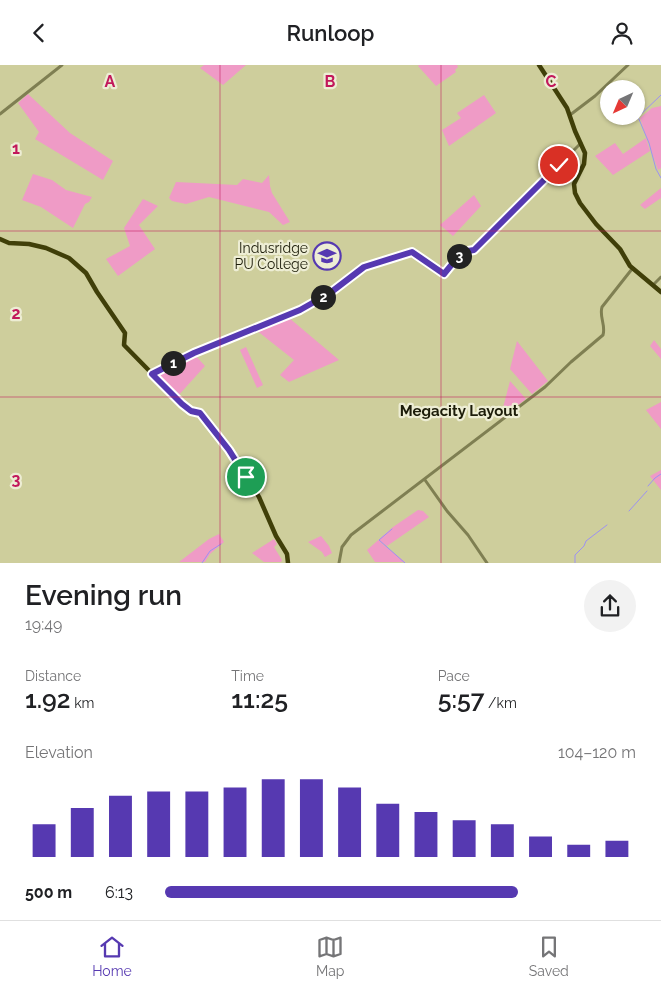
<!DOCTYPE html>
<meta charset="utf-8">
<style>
body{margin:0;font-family:Raleway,sans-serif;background:#f2f2f2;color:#202124;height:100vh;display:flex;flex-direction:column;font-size:19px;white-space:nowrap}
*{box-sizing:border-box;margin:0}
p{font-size:16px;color:#757577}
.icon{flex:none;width:28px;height:28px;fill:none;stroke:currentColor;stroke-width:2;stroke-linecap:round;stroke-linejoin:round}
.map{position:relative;height:498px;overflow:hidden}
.panel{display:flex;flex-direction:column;background:#fff;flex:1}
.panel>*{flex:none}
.needle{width:32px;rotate:224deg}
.buttons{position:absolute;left:600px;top:15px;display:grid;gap:10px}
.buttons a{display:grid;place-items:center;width:45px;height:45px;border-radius:50%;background:#fff;box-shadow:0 1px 4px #0004;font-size:25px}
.pin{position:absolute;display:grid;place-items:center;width:42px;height:42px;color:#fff;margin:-21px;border:2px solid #fff;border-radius:50%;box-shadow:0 1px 5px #0007}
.km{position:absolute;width:25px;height:25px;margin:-12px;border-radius:50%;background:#222;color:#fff;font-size:14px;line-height:25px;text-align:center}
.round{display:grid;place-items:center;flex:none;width:52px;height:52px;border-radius:26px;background:#f2f2f2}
.head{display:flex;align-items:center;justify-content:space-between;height:85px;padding:0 25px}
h1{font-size:28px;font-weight:600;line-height:38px}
.metrics{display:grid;grid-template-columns:repeat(3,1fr);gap:8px;height:85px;padding:5px 25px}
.metrics div{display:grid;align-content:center}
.metrics b{font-size:25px;font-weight:600}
.metrics small{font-size:14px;font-weight:400}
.metrics p{font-size:14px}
.chart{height:140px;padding:10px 25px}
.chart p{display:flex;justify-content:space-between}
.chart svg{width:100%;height:90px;margin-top:5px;stroke:#5639b1;stroke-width:6}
ul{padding:0 25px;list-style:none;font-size:16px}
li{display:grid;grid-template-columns:80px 60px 1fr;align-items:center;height:38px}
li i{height:12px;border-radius:6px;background:#5639b1}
header{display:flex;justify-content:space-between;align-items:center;height:65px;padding:0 25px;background:#fff;font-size:22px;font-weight:600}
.dock{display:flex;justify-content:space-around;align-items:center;height:70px;border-top:1px solid #e0e0e0;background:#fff;font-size:14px;color:#757577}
.dock a{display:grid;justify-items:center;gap:2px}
.dock .active{color:#5639b1}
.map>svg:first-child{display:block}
.green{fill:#ef9bc6}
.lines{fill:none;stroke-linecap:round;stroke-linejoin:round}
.stream{stroke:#9d91f2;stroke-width:1}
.minor{stroke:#7f7f52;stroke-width:3}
.major{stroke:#403f09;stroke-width:4.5}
.route-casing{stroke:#fff;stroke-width:10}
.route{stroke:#5639b1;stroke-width:6}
.grid{fill:none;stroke:#c2185b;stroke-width:1;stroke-opacity:0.55}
.labels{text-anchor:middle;stroke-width:4.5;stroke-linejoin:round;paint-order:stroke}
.poi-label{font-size:14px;fill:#1c1c09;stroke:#ededd4;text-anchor:end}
.neighbourhood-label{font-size:15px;font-weight:bold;fill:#1c1c09;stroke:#ededd4}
.grid-label{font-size:16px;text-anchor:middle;font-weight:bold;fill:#c2185b;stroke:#ededd4;stroke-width:4.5;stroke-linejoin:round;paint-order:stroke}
</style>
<header><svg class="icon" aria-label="back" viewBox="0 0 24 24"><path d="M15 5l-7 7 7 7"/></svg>Runloop<svg class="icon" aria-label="person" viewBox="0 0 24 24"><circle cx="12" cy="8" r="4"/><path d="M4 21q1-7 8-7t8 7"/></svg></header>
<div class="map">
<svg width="661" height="498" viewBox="0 0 661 498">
<rect width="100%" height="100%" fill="#cece9c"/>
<!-- green -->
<path class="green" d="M204 0H246L223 20 200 3Z
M419 0H457L458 2 455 5 456 7 436 21 418 1Z
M28 29 70 68 113 96 103 115 35 74 39 67 18 38Z
M484 30 496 48 449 81 442 65 461 53 457 48Z
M661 41V103L658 105 640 53 652 43Z
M646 73 650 86 613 110 595 91 615 78 623 89Z
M33 109 52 115 66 125 92 132 89 137 85 139 73 163 41 142 22 135Z
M269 110 270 121 272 128 290 157 283 160 269 147 209 132 186 139 172 136 169 133 176 117 237 120 243 114 262 118Z
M661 123V133L645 144 640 140Z
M474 130 481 141 453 171 440 160Z
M143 134 158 141 139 160 155 184 118 211 106 194 130 181 124 163Z
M288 252 339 295 289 317 280 310 294 295 256 265Z
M654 275 661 284V294L650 281Z
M517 276 548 316 532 329 510 304Z
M246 282 263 320 257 323 240 285Z
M195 290 205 301 177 332 156 311 169 303Z
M510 316 526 334 500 354Z
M661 337V364L646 345Z
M661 405V425L650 411Z
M418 445 423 446 429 452 387 481 379 476 405 497H375L367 485 393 462Z
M219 469 224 477 210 489 205 497H179L209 474Z
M321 471 329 481 332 488 325 492 322 487 308 477Z
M274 474 277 479 274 482 282 495 281 497H264L252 488Z"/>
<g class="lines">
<!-- stream -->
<path class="stream" d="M661 30 638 52 649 78 656 104 661 113
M648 421 655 413 661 409
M629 446 647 426
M392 464 379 475 405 498
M202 498 210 486 221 479
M575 498V490L584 481 586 476 607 460"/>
<!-- minor -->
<path class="minor" d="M0 49 62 0
M570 50 595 31 628 0
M653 220 661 212
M153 309 194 288 300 245 330 228 364 201 412 187 444 209 462 187 474 185 581 78
M425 415 447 446 468 470 487 498
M339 498 342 482 351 470 545 322 571 297 603 270C606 260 599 252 602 242L632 204"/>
<!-- major -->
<path class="major" d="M539 0 567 43 575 66 585 88 584 99 574 119 575 128 580 138 596 159 620 184 630 201 661 227
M0 174 9 178 29 179 46 183 69 193 86 208 97 227 125 268 124 280 174 331 191 346 200 348 229 385 259 432 276 471 287 489 288 498"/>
</g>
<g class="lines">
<!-- route casing -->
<g class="route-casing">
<path id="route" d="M246 412 229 385 200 348 191 346 182 339 152 309 194 288 300 245 330 228 364 202 412 187 444 209 462 187 474 185 559 100"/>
</g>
<!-- route -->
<use href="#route" class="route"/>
</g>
<!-- grid -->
<path class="grid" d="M220 0V498M441 0V498M0 166H661M0 332H661"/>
<!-- icons -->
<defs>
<g id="university-ring" transform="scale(1.4375)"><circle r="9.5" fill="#ededd4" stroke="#5639b1" stroke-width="1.5"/><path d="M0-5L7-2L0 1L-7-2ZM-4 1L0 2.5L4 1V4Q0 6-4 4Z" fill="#5639b1"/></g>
</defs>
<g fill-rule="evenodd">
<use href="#university-ring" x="327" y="191"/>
</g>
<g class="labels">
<!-- poi labels -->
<g class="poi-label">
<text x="308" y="188">Indusridge<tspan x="308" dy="16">PU College</tspan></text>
</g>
<!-- neighbourhood labels -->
<g class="neighbourhood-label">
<text x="459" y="351">Megacity Layout</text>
</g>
</g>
<g class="grid-label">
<text x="110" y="22">A</text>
<text x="330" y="22">B</text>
<text x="551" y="22">C</text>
<text x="16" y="89">1</text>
<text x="16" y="254">2</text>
<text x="16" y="420">3</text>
</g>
</svg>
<div class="buttons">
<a><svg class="needle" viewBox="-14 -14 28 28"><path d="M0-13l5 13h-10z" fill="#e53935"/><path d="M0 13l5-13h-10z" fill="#757577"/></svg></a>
</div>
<div class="pin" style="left:246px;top:412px;background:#1e9e55"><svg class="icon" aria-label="arrive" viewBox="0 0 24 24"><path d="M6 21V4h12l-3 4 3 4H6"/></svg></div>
<div class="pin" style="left:559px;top:100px;background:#d93025"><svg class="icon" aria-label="check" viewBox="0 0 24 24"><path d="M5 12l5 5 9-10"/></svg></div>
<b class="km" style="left:173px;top:298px">1</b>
<b class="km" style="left:323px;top:232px">2</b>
<b class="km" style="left:459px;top:191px">3</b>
</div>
<section class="panel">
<div class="head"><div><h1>Evening run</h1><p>19:49</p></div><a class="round"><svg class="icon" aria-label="share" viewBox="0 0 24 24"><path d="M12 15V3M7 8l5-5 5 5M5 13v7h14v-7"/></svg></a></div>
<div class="metrics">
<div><p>Distance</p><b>1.92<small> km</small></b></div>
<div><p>Time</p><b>11:25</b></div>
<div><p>Pace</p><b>5:57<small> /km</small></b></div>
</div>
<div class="chart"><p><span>Elevation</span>104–120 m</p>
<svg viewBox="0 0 160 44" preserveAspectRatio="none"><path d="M5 44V28M15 44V20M25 44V14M35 44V12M45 44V12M55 44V10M65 44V6M75 44V6M85 44V10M95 44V18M105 44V22M115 44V26M125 44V28M135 44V34M145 44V38M155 44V36"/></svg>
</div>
<ul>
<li><b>500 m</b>6:13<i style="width:75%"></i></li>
</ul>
</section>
<nav class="dock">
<a class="active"><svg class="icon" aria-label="home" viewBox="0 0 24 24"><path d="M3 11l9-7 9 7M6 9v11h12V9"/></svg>Home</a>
<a><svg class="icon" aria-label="map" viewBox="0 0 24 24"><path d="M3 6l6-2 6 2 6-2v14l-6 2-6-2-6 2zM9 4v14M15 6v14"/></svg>Map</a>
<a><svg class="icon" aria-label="saved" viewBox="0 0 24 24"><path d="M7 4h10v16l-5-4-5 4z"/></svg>Saved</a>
</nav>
